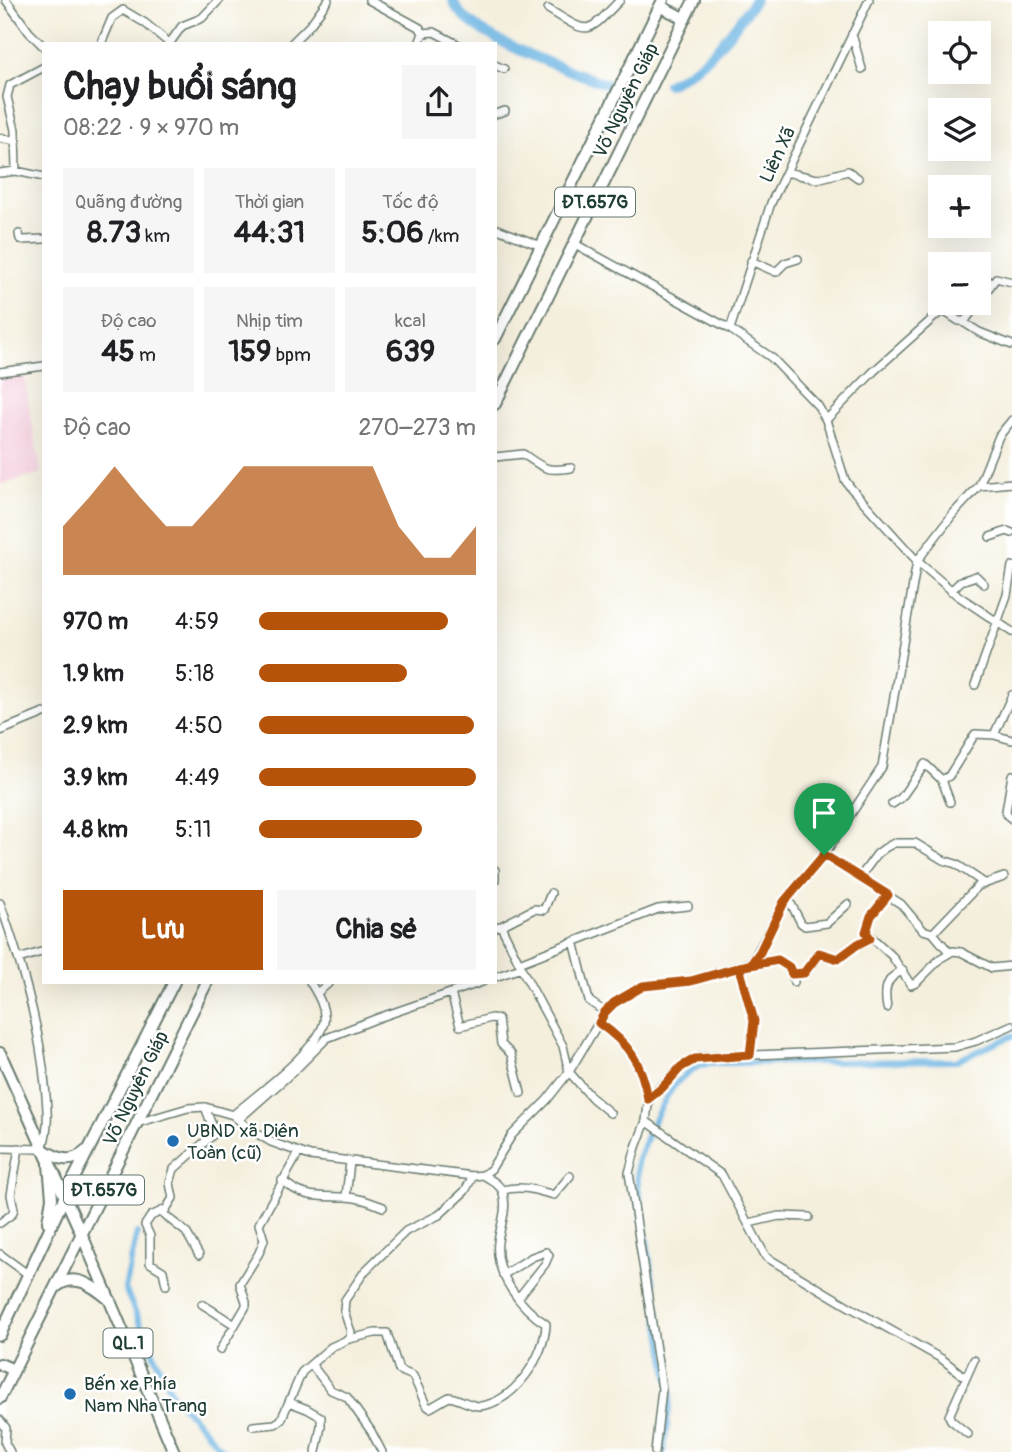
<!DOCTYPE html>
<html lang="vi">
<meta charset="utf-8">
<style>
body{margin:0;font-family:Pangolin,sans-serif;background:#f6f6f6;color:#202124;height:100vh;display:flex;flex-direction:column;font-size:26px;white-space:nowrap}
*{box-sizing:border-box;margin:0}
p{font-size:23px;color:#757577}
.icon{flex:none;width:38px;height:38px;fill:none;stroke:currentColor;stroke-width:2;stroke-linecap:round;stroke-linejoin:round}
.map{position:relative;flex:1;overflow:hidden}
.side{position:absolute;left:42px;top:42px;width:455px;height:942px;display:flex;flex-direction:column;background:#fff;border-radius:0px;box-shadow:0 7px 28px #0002}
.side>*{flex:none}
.buttons{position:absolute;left:928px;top:21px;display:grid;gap:14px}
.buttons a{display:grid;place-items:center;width:63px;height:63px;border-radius:0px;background:#fff;box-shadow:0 7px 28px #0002;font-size:35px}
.pin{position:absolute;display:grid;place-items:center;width:60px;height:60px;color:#fff;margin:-72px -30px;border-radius:50% 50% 50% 0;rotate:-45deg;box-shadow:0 0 7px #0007}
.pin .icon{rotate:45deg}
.round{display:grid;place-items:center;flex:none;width:74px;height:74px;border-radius:0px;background:#f6f6f6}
.summary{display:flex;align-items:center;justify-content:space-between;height:119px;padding:0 21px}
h1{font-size:38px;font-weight:800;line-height:52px}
.metrics{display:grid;grid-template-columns:repeat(3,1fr);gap:10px;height:119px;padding:7px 21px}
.metrics div{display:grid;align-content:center;border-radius:0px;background:#f6f6f6;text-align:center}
.metrics b{font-size:30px;font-weight:800}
.metrics small{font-size:19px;font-weight:400}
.metrics p{font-size:19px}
.chart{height:196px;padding:14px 21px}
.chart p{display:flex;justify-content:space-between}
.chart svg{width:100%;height:126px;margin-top:7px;fill:#b45309;opacity:.7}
.button{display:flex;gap:14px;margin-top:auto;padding:14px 21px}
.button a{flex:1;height:80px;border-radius:0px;background:#b45309;color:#fff;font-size:28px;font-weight:800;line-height:80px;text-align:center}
.button a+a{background:#f6f6f6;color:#202124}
ul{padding:0 21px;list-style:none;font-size:23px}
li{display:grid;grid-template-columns:112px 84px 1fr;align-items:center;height:52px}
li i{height:18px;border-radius:9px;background:#b45309}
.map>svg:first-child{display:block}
.built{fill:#f4cfde}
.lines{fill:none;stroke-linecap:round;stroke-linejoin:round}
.canal{stroke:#6ab4e2;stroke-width:6}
.river{stroke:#6ab4e2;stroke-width:10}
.minor-casing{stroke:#6a7b6f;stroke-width:10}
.primary-casing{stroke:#6a7b6f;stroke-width:14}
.trunk-casing{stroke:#6a7b6f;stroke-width:14}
.minor{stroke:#fff;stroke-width:7}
.primary{stroke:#fff;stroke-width:10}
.trunk{stroke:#fff;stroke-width:10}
.route-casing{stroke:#fff;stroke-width:14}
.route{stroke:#b45309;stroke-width:9}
.poi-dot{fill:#1f6fb2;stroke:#fff;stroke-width:2.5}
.labels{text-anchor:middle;stroke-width:5;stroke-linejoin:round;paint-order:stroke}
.shield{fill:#fff;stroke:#627771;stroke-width:2}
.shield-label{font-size:18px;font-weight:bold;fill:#1f3d34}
.street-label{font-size:19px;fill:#1f3d34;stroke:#fff}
.poi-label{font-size:19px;fill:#1f3d34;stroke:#fff;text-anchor:start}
</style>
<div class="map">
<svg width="1012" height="1452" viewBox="0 0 1012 1452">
<rect width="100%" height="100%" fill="#fff"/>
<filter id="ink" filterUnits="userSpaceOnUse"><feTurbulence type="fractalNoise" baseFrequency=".0143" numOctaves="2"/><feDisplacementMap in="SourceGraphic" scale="14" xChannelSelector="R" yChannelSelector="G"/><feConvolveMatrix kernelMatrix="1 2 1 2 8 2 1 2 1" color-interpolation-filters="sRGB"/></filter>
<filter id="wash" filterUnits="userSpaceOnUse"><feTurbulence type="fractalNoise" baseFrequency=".00686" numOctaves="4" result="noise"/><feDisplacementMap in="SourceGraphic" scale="28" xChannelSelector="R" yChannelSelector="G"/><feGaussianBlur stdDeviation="1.57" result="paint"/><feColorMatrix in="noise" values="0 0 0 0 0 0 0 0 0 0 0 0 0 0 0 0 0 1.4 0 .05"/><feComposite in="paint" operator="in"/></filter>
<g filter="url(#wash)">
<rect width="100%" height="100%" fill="#f4efdd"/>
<!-- built -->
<path class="built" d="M24 375 41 473 0 485V379Z"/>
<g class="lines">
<!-- canal -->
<path class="canal" d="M653 1122C667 1096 677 1071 709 1063L956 1061 1012 1036
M650 1128 637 1162 638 1187 671 1393 663 1452
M137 1233 125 1289 172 1395 225 1452"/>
<!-- river -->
<path class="river" d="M453 0C463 38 580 73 616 88
M668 84C707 66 730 34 755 0"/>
</g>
</g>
<g filter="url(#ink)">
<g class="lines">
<!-- minor casing -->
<g class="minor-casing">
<path id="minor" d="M6 0 29 32 44 47
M369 0 420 28 423 33 419 44
M548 9C591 35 585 36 620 0
M423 33 434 32 457 44
M852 34 862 69
M101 44 112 18 123 10 145 23 169 43
M169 44 182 26 202 18 219 0
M291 44 310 25 328 0
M495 65 504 69
M495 114 505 111
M0 138 16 141
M16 171 15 130 7 97 10 85 44 67
M786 172 817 179 848 171 858 178
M0 173 16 171 44 177
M495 228 541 246
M19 234 20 239 23 240 44 239
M751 261 776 272 785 263 798 259
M963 322 979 332 1012 345
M730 329 771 203 869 0
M0 372 44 366
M826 420 874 371 939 313 945 312 959 321H965L996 278 1012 282
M1012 420 999 436 979 486 953 514 917 561 957 595 1012 632
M495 457 523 454C544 468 545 472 571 468
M979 486 1012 483
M990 537 1007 531 1012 533
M951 591 961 581 976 576 984 584
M975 685 1007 595 1012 566
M1012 695 994 735 1012 740
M0 731 44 713
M1012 775 1006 811 1007 815 1012 819
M942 780 949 776 975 734 994 735
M892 804 901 798 925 764 942 780 950 802
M824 855 901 904 923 930 933 933 949 952
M495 870V880
M860 877 877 854 885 848 894 843H915L943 860 956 864 984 883
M888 895 871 916 866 932 892 956 911 985 916 983 941 958 953 951 961 952 992 968 1012 966
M788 898 801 923 805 926 827 923 848 904
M0 903C21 963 39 1022 45 1085 47 1108 50 1127 42 1149L0 1148
M501 926 534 909 544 910 551 893
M495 927 501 926 521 967
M933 933 978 886 1004 877
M574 941 589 1001 605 1012
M19 959 44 951
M519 963 658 909 688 906
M752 963 780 961 790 969 794 982
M739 967 754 1021 750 1055
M792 974 806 972 819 953 838 959 858 944 870 938
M495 977 521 968 563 1046 569 1072 592 1098 610 1113
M317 993 330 982
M451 993 460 1026 491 1018 498 1019 501 1044 511 1054 521 1093
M887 1008C884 991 885 977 903 971
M599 1023C629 1045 641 1062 648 1099
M233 1115C255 1096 319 1049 324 1022 326 1007 317 994 310 982
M239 1119 297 1068 327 1038 378 1018 482 982
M646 1121 722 1175 766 1257 848 1306 942 1359 966 1378
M137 1123 188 1108 205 1107 233 1115 248 1128 271 1142 310 1156 473 1176 483 1175 491 1169 512 1135 547 1100 569 1072 605 1012 613 1003 644 986 691 981 752 962 784 902 824 855 882 767 917 561 850 487 845 480 826 420 818 406 772 358 730 329 575 244
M282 1180C303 1199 318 1196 345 1197 358 1197 370 1202 383 1207
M503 1190C522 1185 535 1190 554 1195L570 1176
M346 1197 350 1162
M166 1209 151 1216 145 1225 150 1236V1263L163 1271 166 1285
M0 1223 12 1214 14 1209 11 1195 19 1148
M749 1223 779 1216 809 1217
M0 1254 29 1275
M199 1255 186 1232 163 1214 173 1198 170 1183 174 1169 215 1133 205 1107
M503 1275 532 1257 546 1252 549 1255 545 1264 519 1297
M202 1304 235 1325
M349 1339 375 1333H387L399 1370 413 1376 426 1405 430 1408 449 1397C460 1398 470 1407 481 1406 515 1401 545 1356 546 1324 521 1308 494 1274 498 1242 500 1226 508 1210 503 1193 501 1185 490 1179 483 1175
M220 1350 246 1306V1302L240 1284 259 1253 264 1240 259 1224 299 1152
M311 1364 331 1390 347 1397 371 1431 382 1452
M289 1402 307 1409 321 1417V1426L316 1452
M0 1420 6 1428 5 1443 10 1452
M253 1426 275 1424 281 1420 302 1372 331 1347 349 1339 351 1332 344 1311 345 1300 365 1271 406 1231 439 1215 465 1191 473 1176
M968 1434 951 1420 949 1416 974 1360
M655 1452 662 1389 629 1173 636 1147 646 1121 649 1097C667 1084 678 1064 701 1057L955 1047 976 1041 1012 1025"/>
</g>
<!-- primary casing -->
<g class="primary-casing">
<path id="primary" d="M660 6 685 19
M495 339 663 0
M495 404 694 0
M42 1149C58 1159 71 1165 86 1151
M48 1222 52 1198 49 1165
M56 1287C75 1271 94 1287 110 1300
M0 1335 64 1198 174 982
M0 1364 14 1370
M0 1398 207 982"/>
</g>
<!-- trunk casing -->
<g class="trunk-casing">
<path id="trunk" d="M0 1053 82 1235 174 1452"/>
</g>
<!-- minor -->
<use href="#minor" class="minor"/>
<!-- primary -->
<use href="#primary" class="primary"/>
<!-- trunk -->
<use href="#trunk" class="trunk"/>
</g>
</g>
<g class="lines" filter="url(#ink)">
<!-- route casing -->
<g class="route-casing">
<path id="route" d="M824 855 784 902 760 952 751 964 691 981 643 986 614 1003 605 1012 599 1023C629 1044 642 1063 648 1099L662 1088 681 1067 695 1059 750 1055 754 1021 739 967 778 960 789 967 792 974 804 973 819 953 838 959 858 944 870 938 866 932 871 916 888 895 824 855"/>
</g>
<!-- route -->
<use href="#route" class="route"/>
</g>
<!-- markers -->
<g class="poi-dot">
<circle cx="173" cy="1141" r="7"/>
<circle cx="70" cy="1394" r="7"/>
</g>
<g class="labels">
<!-- shield labels -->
<g class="shield">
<rect x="555" y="187.5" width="80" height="29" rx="5"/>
<rect x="64" y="1175.5" width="80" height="29" rx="5"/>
<rect x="103.5" y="1328.5" width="49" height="29" rx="5"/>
</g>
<g class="shield-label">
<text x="595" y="208">ĐT.657G</text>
<text x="104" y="1196">ĐT.657G</text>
<text x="128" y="1349">QL.1</text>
</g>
<!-- street labels -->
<g class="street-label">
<text transform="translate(625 100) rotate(-64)" y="7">Võ Nguyên Giáp</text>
<text transform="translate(777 154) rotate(-65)" y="7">Liên Xã</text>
<text transform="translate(135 1088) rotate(-64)" y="7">Võ Nguyên Giáp</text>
</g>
<!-- poi labels -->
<g class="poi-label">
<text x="187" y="1137">UBND xã Diên<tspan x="187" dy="22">Toàn (cũ)</tspan></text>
<text x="84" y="1390">Bến xe Phía<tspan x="84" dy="22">Nam Nha Trang</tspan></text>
</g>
</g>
</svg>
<div class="buttons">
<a><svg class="icon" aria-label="locate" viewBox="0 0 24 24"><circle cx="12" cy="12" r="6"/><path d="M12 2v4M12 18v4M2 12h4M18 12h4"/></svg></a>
<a><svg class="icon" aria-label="layers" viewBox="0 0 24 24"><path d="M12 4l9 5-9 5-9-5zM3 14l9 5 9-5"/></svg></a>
<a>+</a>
<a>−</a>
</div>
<div class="pin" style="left:824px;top:855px;background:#1e9e55"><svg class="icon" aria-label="arrive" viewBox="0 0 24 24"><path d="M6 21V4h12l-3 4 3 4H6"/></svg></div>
<section class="side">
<div class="summary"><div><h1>Chạy buổi sáng</h1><p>08:22 · 9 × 970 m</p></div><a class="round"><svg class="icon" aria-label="share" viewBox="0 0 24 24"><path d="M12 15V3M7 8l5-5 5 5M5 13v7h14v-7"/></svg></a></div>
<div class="metrics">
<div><p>Quãng đường</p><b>8.73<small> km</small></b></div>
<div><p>Thời gian</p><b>44:31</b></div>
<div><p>Tốc độ</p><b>5:06<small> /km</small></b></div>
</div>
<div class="metrics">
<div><p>Độ cao</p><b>45<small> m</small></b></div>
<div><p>Nhịp tim</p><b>159<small> bpm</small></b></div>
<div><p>kcal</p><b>639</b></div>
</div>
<div class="chart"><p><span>Độ cao</span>270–273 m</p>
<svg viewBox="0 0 160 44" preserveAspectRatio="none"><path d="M0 44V27L10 17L20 6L30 17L40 27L50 27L60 17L70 6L80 6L90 6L100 6L110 6L120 6L130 27L140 38L150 38L160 27V44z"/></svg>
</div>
<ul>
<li><b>970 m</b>4:59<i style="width:87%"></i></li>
<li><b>1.9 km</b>5:18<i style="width:68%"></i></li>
<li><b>2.9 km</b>4:50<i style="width:99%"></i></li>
<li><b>3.9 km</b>4:49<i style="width:100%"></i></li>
<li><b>4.8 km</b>5:11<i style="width:75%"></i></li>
</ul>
<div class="button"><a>Lưu</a><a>Chia sẻ</a></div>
</section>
</div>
